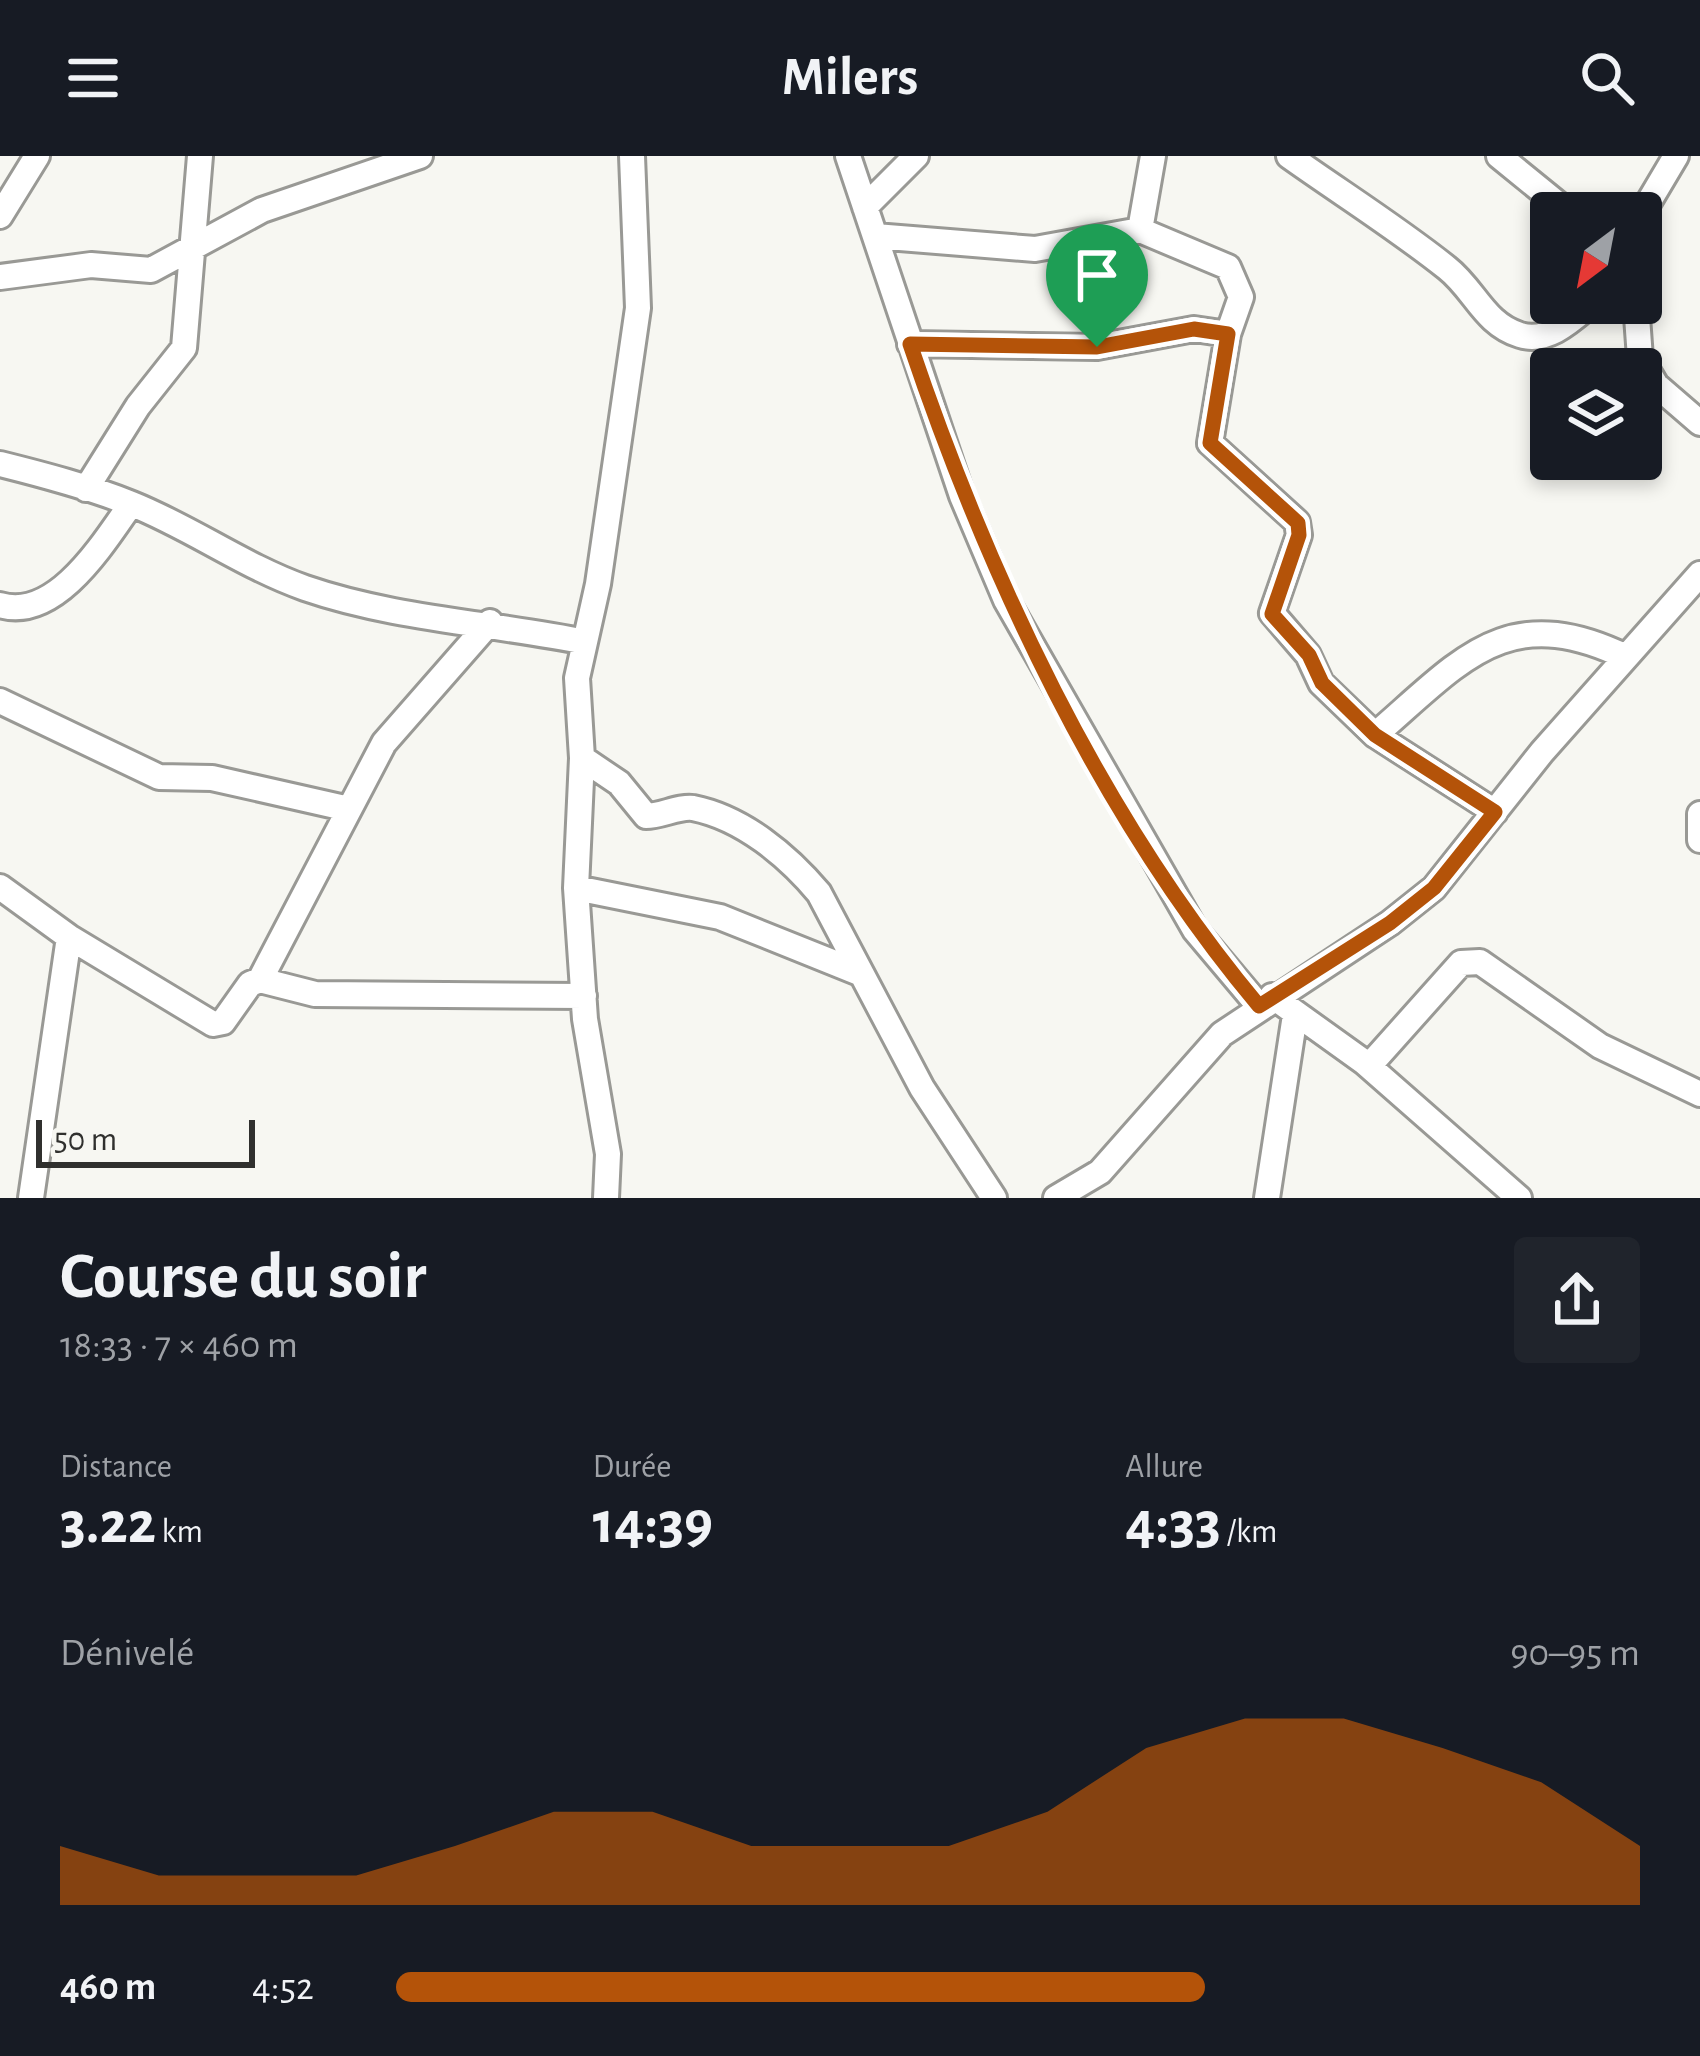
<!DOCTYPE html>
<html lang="fr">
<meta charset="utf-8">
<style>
body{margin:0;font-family:"Alegreya Sans",sans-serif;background:#20242c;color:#f1f3f6;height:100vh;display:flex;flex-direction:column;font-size:45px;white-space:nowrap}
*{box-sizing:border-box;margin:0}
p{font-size:39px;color:#9ea1a6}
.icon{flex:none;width:66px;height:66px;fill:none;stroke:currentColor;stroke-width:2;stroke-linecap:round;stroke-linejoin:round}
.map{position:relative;height:1042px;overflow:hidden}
.panel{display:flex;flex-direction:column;background:#171b24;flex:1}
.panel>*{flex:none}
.needle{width:78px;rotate:212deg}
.fabs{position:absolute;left:1530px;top:36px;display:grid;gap:24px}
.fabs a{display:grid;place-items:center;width:132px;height:132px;border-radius:12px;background:#171b24;box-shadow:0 6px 18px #0003;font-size:60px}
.scale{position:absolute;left:36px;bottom:30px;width:219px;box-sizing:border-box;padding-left:12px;border:6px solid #30302e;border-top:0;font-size:33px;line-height:42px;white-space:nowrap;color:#30302e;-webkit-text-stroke:9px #f7f7f2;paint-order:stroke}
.pin{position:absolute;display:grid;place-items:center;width:102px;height:102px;color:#fff;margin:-123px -51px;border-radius:50% 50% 50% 0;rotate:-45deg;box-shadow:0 0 12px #0007}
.pin .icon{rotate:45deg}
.round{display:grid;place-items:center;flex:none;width:126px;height:126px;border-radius:12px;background:#20242c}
.summary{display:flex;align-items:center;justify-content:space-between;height:204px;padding:0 60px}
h1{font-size:66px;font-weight:700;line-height:90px}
.figures{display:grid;grid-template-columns:repeat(3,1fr);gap:18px;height:204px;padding:12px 60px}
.figures div{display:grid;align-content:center}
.figures b{font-size:60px;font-weight:700}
.figures small{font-size:33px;font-weight:400}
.figures p{font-size:33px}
.chart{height:336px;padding:24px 60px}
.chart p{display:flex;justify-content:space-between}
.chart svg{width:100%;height:216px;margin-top:12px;fill:#b45309;opacity:.7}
ul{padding:0 60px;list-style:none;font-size:39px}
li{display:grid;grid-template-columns:192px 144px 1fr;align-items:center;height:90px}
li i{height:30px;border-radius:15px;background:#b45309}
header{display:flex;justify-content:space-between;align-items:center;height:156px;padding:0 60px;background:#171b24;font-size:54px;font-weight:700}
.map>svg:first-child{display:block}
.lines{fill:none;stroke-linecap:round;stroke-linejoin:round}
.minor-casing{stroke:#999995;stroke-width:30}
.minor{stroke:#fff;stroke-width:24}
.route-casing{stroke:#fff;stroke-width:24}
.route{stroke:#b45309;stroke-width:15}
</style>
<header><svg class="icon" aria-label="menu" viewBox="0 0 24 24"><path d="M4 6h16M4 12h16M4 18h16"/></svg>Milers<svg class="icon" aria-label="search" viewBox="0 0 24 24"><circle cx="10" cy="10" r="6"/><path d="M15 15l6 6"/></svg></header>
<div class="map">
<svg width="1700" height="1042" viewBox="0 0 1700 1042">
<rect width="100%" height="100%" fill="#f7f7f2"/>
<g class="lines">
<!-- minor casing -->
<g class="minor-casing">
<path id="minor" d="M848 0 962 340 1006 444 1195 774 1259 850
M1153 0 1140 74 1228 111 1241 141 1228 178 1210 287 1297 366 1299 379 1272 457 1308 499 1321 527 1375 579 1495 656
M1289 0C1341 37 1397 72 1447 112 1475 134 1484 168 1520 179 1548 188 1573 163 1592 147
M1499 0 1569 57
M865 51 916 0
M1641 59 1676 0
M0 60 37 0
M875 80 1035 93 1140 74
M0 121 91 109 151 114 262 54 420 0
M1636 147 1640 202 1656 229 1700 267
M910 188 1097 191 1194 173 1228 178
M0 308C44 319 90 331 132 348 192 372 243 410 305 432 395 463 492 467 585 486
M86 333 138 250 184 192 200 0
M0 449C56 466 104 386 131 348
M0 545 159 621 212 622 349 653
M1375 579C1461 505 1506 443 1626 501
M582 602 619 627 646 660C661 660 679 650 693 652 743 662 788 700 819 737L922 932 994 1042
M1700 658V684
M0 731 69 781 213 868 223 866 250 828 260 824 315 838 584 840
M576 732 720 761 857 816
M260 824 384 587 490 466
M1272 840 1364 906 1519 1042
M1369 910 1461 807 1480 806 1600 890 1700 938
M31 1042 69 781
M606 1042 608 998 585 863 576 732 582 602 577 522 598 428 638 152 632 0
M1056 1042 1100 1016 1222 878 1390 767 1434 732 1542 596 1700 418
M1267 1042 1295 859"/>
</g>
<!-- minor -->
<use href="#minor" class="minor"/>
</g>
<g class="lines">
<!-- route casing -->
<g class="route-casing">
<path id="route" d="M1194 173 1228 178 1210 287 1298 367 1299 379 1272 458 1309 499 1322 527 1375 579 1495 656 1434 732 1390 767 1259 850C1101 662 988 419 910 188L1097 191Z"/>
</g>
<!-- route -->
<use href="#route" class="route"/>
</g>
</svg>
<div class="fabs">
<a><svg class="needle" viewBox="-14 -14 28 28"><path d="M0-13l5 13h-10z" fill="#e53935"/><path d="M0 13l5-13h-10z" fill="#9ea1a6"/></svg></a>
<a><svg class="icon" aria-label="layers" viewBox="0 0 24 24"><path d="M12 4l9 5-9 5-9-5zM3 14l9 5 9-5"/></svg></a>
</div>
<div class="scale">50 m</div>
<div class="pin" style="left:1097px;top:191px;background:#1e9e55"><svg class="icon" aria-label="arrive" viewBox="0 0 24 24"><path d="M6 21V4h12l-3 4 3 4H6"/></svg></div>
</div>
<section class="panel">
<div class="summary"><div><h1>Course du soir</h1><p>18:33 · 7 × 460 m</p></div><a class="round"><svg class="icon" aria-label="share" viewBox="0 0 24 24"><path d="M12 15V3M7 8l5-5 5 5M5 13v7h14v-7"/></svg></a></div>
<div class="figures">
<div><p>Distance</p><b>3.22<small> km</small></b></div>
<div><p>Durée</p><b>14:39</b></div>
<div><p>Allure</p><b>4:33<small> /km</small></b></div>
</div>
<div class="chart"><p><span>Dénivelé</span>90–95 m</p>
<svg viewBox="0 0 160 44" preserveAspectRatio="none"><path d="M0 44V32L10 38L20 38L30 38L40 32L50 25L60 25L70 32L80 32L90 32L100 25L110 12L120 6L130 6L140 12L150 19L160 32V44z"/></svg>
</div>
<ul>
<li><b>460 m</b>4:52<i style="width:65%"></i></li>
</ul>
</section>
